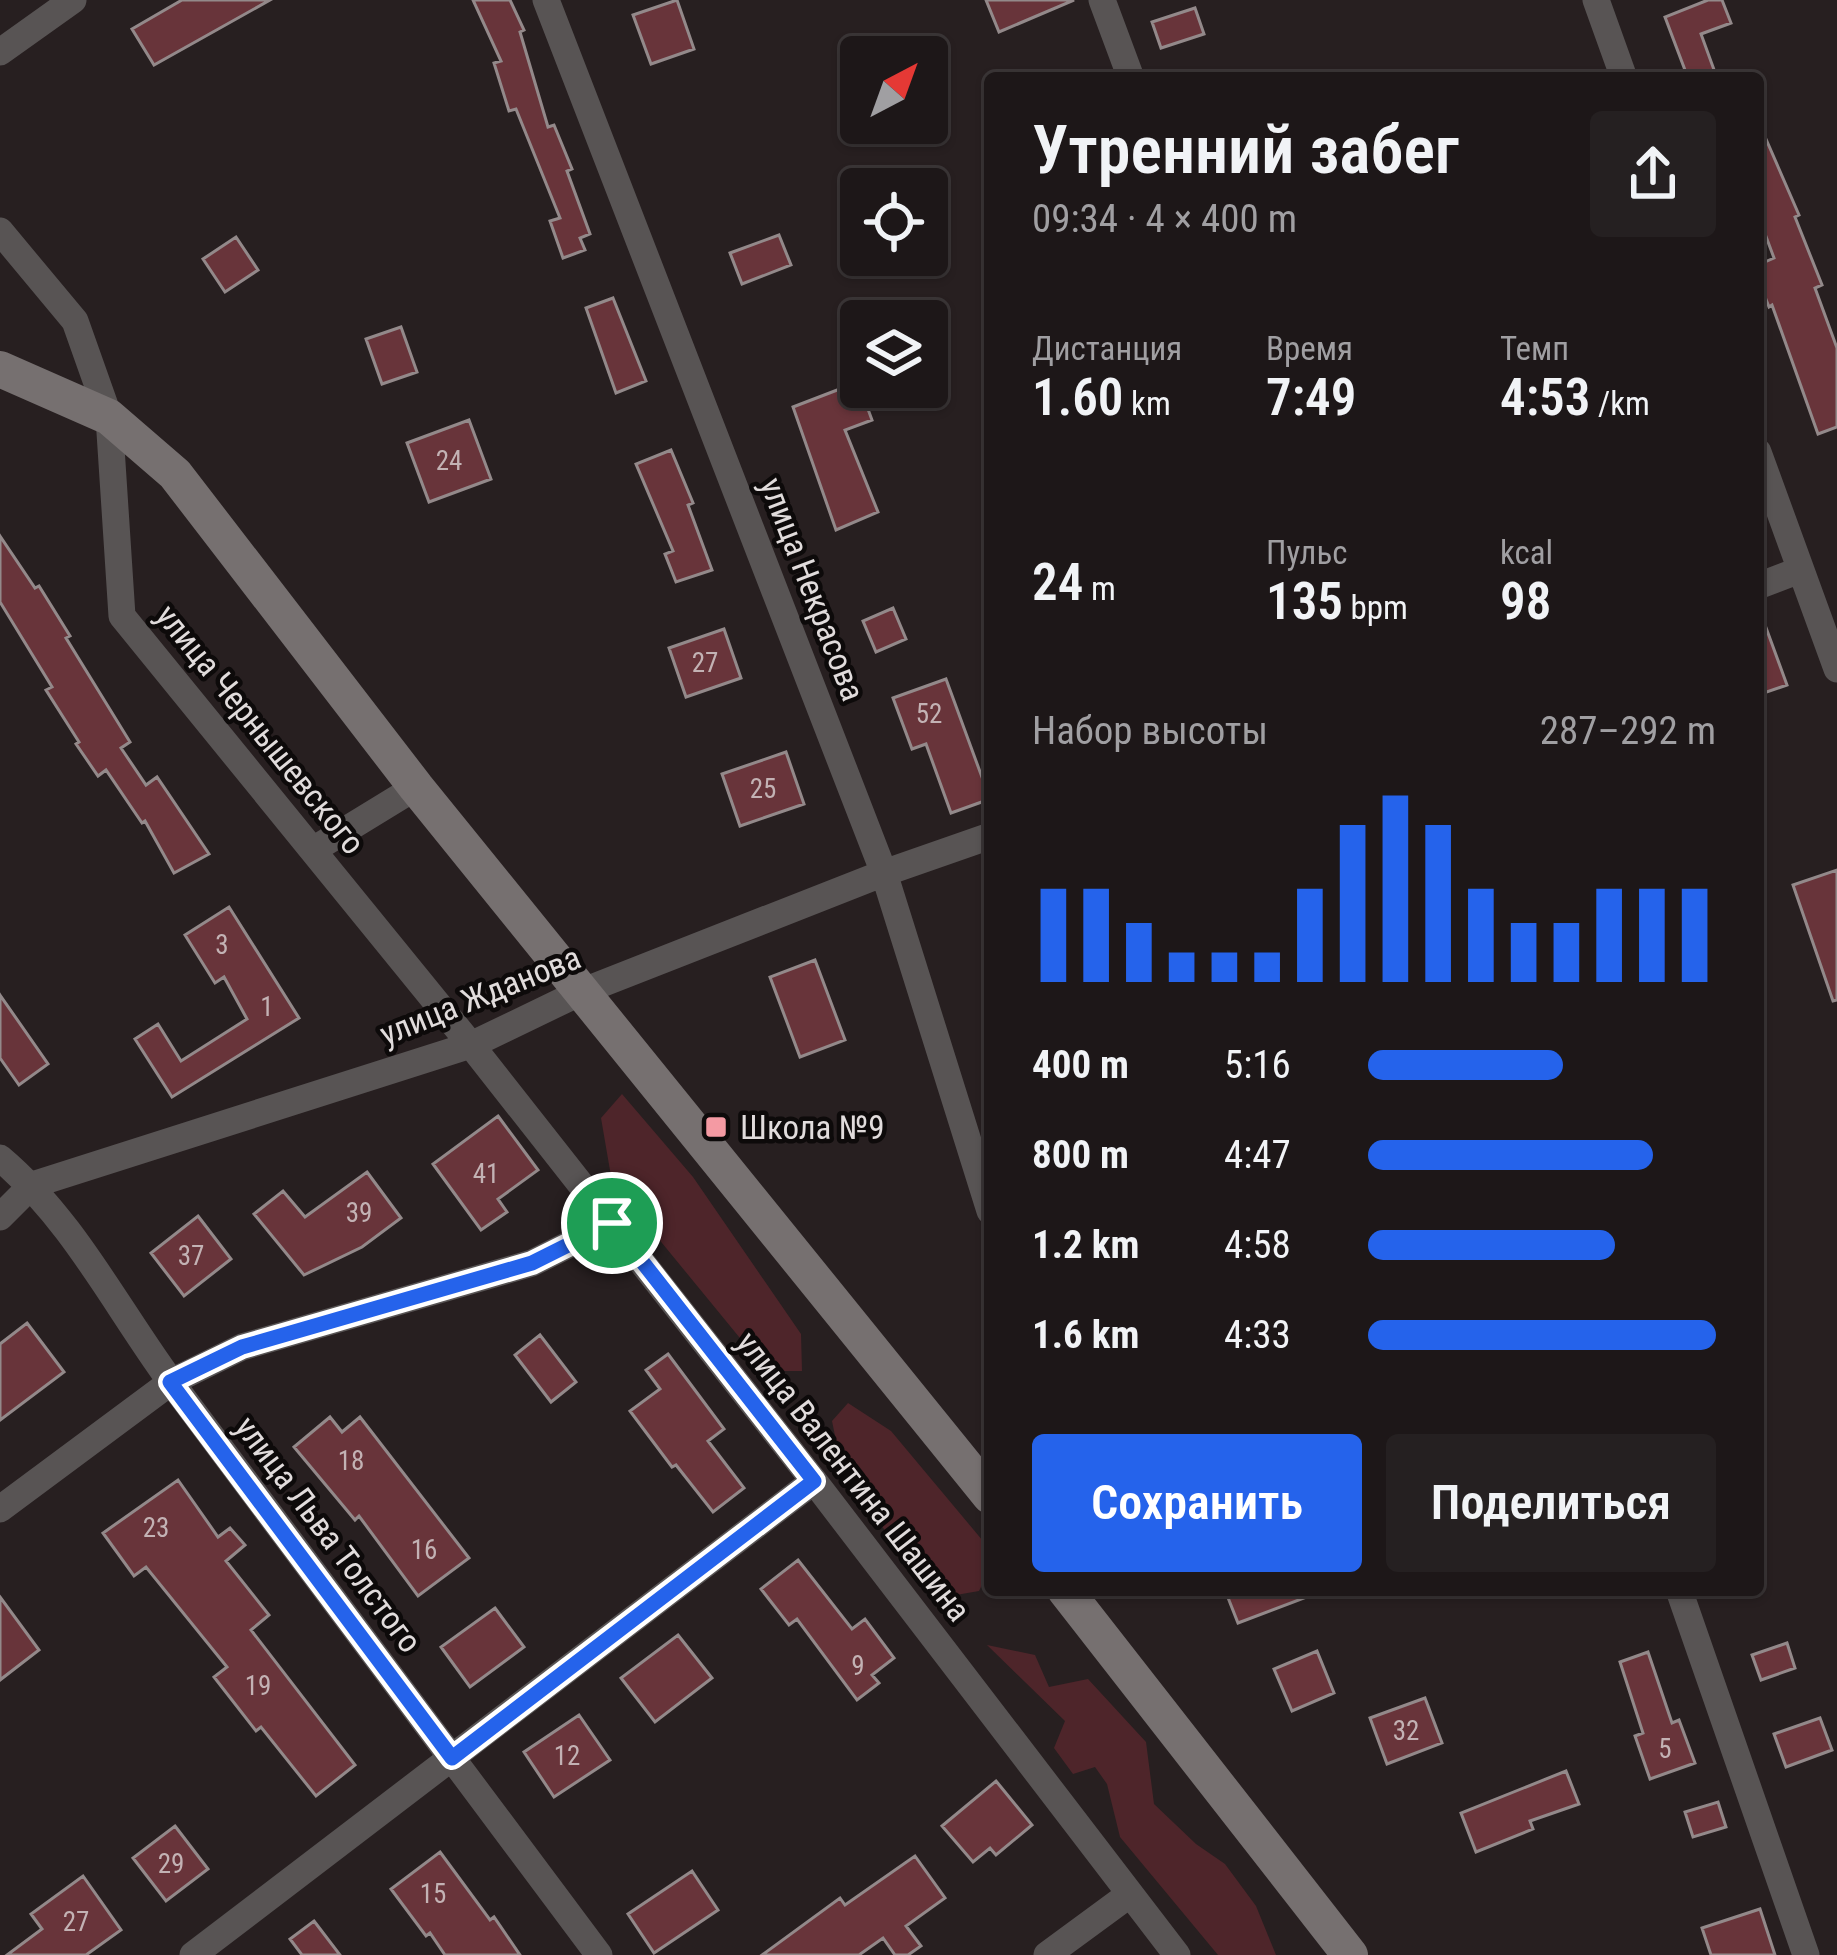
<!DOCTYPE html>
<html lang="ru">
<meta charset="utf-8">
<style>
body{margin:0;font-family:"Roboto Condensed",sans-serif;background:#252021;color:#f1f3f6;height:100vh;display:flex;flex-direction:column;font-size:45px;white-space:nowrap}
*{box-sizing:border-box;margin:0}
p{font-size:39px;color:#a09fa2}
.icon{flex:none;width:66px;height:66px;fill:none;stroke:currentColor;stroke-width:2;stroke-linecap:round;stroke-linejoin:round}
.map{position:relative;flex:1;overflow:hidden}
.drawer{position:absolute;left:984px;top:72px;width:780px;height:1524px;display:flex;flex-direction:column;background:#1d1718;border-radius:12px;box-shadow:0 3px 9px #0004,0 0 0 3px #3b3637}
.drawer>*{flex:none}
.needle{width:78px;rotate:41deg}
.tools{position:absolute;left:840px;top:36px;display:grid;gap:24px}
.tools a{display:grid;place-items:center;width:108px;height:108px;border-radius:12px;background:#1d1718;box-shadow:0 3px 9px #0004,0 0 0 3px #3b3637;font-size:60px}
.pin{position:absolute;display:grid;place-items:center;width:102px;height:102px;color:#fff;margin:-51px;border:6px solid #fff;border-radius:50%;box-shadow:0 3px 12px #0007}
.round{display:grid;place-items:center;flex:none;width:126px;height:126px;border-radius:12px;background:#252021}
.summary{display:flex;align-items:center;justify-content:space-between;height:204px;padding:0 48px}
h1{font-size:66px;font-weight:600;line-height:90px}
.figures{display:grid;grid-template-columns:repeat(3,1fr);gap:18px;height:204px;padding:12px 48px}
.figures div{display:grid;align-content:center}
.figures b{font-size:51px;font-weight:600}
.figures small{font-size:33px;font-weight:400}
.figures p{font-size:33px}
.chart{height:336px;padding:24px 48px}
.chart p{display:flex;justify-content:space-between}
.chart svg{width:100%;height:216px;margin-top:12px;stroke:#2563eb;stroke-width:6}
.button{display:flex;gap:24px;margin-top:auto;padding:24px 48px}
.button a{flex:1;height:138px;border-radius:12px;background:#2563eb;color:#fff;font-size:48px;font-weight:600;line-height:138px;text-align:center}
.button a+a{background:#252021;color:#f1f3f6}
ul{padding:0 48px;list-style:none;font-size:39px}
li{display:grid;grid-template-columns:192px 144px 1fr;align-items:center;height:90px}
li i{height:30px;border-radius:15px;background:#2563eb}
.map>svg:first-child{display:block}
.green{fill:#4e252a}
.building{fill:#68343a;stroke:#93898a;stroke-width:3}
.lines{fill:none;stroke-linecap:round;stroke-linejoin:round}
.street{stroke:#585454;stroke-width:27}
.secondary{stroke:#767070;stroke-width:36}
.route-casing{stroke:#fff;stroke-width:24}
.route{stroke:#2563eb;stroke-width:15}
.poi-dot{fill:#f49aa3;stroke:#0d0a0a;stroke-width:4.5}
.labels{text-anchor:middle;stroke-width:9;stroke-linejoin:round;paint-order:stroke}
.number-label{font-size:27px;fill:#c3b2b4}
.street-label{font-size:33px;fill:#e1dcdc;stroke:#0d0a0a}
.poi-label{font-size:33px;fill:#e1dcdc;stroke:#0d0a0a;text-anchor:start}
</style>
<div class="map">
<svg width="1837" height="1955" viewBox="0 0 1837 1955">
<rect width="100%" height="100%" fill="#271f20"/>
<!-- green -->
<path class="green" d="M622 1094 693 1177 801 1334 802 1371H779L753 1354 612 1182 601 1118Z
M848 1403 891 1431 983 1541 988 1572 979 1591 956 1595 928 1585 880 1524 865 1487 841 1465 832 1421Z
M987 1645 1035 1655 1049 1687 1088 1679 1146 1742 1154 1804 1196 1844 1225 1864 1256 1906 1276 1955H1218L1120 1837 1107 1784 1095 1767 1073 1774 1054 1748 1065 1721Z"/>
<!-- building -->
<path class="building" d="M182 0H270L154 65 132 29Z
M473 0H510L524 30 520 32 548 127 554 125 572 169 567 171 590 234 580 238 585 250 563 258 550 221 560 218 516 109 509 111 494 63 501 61Z
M677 0 694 49 651 64 633 15Z
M986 0H1074L999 32Z
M1708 0H1722L1731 23 1701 34 1717 78H1688L1665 17Z
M1195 8 1204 34 1161 48 1152 22Z
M1759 123 1799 215 1795 217 1822 285 1815 288 1837 348V427L1818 434 1772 305 1769 307 1758 279V265L1774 258 1758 215Z
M779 235 791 265 742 284 730 253Z
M236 237 258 270 225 292 203 259Z
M613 298 646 381 616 393 586 308Z
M401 327 417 372 382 384 366 339Z
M858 382 872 420 845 430 878 512 836 530 793 407Z
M469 420 491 479 429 502 407 443Z
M671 450 693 503 688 505 712 570 676 582 665 554 673 551 636 464Z
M0 536 35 588 39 586 70 636 66 638 130 742 121 748 146 785 157 777 209 854 174 873 145 821 142 823 106 770 98 776 76 744 79 742 46 690 52 687 0 602Z
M893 608 906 639 876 652 863 621Z
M1758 614H1761L1787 685 1758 695Z
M724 629 741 678 686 697 669 648Z
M946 679 990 799 951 813 926 744 912 749 893 698Z
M786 752 804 804 740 826 722 774Z
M1837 870V1000L1833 1001 1793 885Z
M229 907 299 1018 172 1097 135 1039 158 1024 181 1061 247 1019 224 977 215 983 185 935Z
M815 960 845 1040 800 1057 770 977Z
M0 995 48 1064 19 1085 0 1058Z
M498 1116 538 1170 498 1199 507 1212 481 1230 433 1164Z
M367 1172 401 1218 362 1247 304 1275 254 1214 283 1191 305 1217Z
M198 1216 231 1259 184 1296 151 1253Z
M27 1323 64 1372 0 1420V1344Z
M540 1335 576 1382 551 1402 515 1355Z
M668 1354 724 1429 708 1441 744 1488 713 1512 676 1465 672 1467 630 1411 660 1389 646 1370Z
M330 1417 342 1432 360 1417 469 1558 418 1596 359 1516 355 1520 294 1447Z
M178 1480 218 1537 230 1528 245 1545 226 1561 269 1615 251 1630 355 1765 316 1796 261 1727 256 1731 214 1677 227 1667 146 1567 134 1576 103 1533Z
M798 1560 852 1629 865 1619 894 1658 872 1675 879 1683 857 1700 797 1619 789 1625 761 1589Z
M1225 1590H1319L1320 1592 1238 1623Z
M0 1597 39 1650 0 1680Z
M495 1608 524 1647 470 1687 441 1647Z
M678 1635 712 1678 655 1722 621 1678Z
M1787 1643 1795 1668 1761 1680 1752 1655Z
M1317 1651 1334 1693 1292 1711 1274 1669Z
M1648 1652 1672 1723 1679 1720 1695 1763 1650 1779 1635 1736 1643 1733 1620 1662Z
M1425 1698 1442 1743 1387 1764 1370 1718Z
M579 1715 610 1760 554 1797 524 1752Z
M1820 1718 1832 1750 1786 1767 1774 1734Z
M1566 1771 1579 1804 1530 1821 1533 1829 1476 1852 1461 1813Z
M996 1781 1032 1825 996 1855 990 1848 973 1862 942 1826Z
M1718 1802 1726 1827 1693 1837 1685 1812Z
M175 1826 208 1869 166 1901 133 1858Z
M440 1852 490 1920 494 1917 520 1955H445L430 1933 426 1936 391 1889Z
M915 1856 945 1898 906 1926 921 1946 908 1955H895L883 1938 859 1955H762L840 1898 845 1905Z
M692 1871 718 1910 654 1953 628 1914Z
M83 1876 121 1930 86 1955H7L42 1929 31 1914Z
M1760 1909 1775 1955H1711L1702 1928Z
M314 1921 340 1955H302L290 1939Z"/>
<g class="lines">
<!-- street -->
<path class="street" d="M546 0 884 873 990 1211
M1102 0 1131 78
M1596 0 1624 78
M0 52 73 0
M0 231 75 321 109 417 122 616 471 1045 814 1481 1177 1955
M1758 452 1837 669
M1758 586 1800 570
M313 850 416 787
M0 1158C75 1221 119 1313 177 1390 318 1578 458 1767 599 1955
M0 1217 32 1185 471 1045 581 992 884 873 990 836
M0 1509 171 1382 242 1347 532 1263 612 1223
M1679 1590 1806 1955
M193 1955 814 1481
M1047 1955 1130 1894"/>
<!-- secondary -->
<path class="secondary" d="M0 369 109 417 175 474 416 787 990 1496
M1065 1590 1350 1955"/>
</g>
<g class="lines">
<!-- route casing -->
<g class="route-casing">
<path id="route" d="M612 1223 814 1481 452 1758 170 1382 242 1347 532 1263Z"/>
</g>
<!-- route -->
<use href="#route" class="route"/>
</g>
<!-- markers -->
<rect class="poi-dot" x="704" y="1115" width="24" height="24" rx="6"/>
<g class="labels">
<!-- number labels -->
<g class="number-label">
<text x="449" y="470">24</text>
<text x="705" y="672">27</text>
<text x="929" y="723">52</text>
<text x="763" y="798">25</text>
<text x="222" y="954">3</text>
<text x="267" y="1016">1</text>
<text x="486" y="1183">41</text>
<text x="359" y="1222">39</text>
<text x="191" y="1265">37</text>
<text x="351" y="1470">18</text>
<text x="156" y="1537">23</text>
<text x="424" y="1559">16</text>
<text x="858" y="1675">9</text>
<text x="258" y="1695">19</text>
<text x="1406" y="1740">32</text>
<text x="1665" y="1758">5</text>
<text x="567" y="1765">12</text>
<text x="171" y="1873">29</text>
<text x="433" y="1903">15</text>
<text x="76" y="1931">27</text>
</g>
<!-- street labels -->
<g class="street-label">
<text transform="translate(813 589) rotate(69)" y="12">улица Некрасова</text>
<text transform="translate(261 729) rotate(51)" y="12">улица Чернышевского</text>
<text transform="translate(480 995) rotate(-22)" y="12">улица Жданова</text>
<text transform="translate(854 1476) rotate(52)" y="12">улица Валентина Шашина</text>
<text transform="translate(329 1534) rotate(53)" y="12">улица Льва Толстого</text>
</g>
<!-- poi labels -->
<g class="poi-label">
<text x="740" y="1139">Школа №9</text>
</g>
</g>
</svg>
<div class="tools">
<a><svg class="needle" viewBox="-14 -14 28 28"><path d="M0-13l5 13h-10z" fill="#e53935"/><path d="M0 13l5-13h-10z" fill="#a09fa2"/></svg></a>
<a><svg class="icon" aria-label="locate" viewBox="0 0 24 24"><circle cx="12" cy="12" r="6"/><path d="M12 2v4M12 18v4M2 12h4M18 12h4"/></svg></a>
<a><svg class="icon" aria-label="layers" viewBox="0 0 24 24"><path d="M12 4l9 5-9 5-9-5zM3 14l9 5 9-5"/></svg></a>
</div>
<div class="pin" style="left:612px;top:1223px;background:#1e9e55"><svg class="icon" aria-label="arrive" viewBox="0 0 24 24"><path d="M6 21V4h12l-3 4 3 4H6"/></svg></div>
<section class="drawer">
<div class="summary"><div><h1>Утренний забег</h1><p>09:34 · 4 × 400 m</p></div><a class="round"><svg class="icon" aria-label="share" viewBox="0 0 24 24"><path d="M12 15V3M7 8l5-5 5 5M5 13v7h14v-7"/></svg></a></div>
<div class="figures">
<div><p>Дистанция</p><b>1.60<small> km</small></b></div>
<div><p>Время</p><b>7:49</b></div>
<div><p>Темп</p><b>4:53<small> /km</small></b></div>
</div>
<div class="figures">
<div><b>24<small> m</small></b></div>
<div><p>Пульс</p><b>135<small> bpm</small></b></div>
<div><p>kcal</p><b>98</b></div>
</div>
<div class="chart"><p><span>Набор высоты</span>287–292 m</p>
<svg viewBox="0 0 160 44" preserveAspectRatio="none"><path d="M5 44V25M15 44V25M25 44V32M35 44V38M45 44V38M55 44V38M65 44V25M75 44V12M85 44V6M95 44V12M105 44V25M115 44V32M125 44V32M135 44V25M145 44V25M155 44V25"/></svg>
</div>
<ul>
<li><b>400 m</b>5:16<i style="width:56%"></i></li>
<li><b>800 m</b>4:47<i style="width:82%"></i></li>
<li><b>1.2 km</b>4:58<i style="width:71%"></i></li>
<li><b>1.6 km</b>4:33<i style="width:100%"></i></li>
</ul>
<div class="button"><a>Сохранить</a><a>Поделиться</a></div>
</section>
</div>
